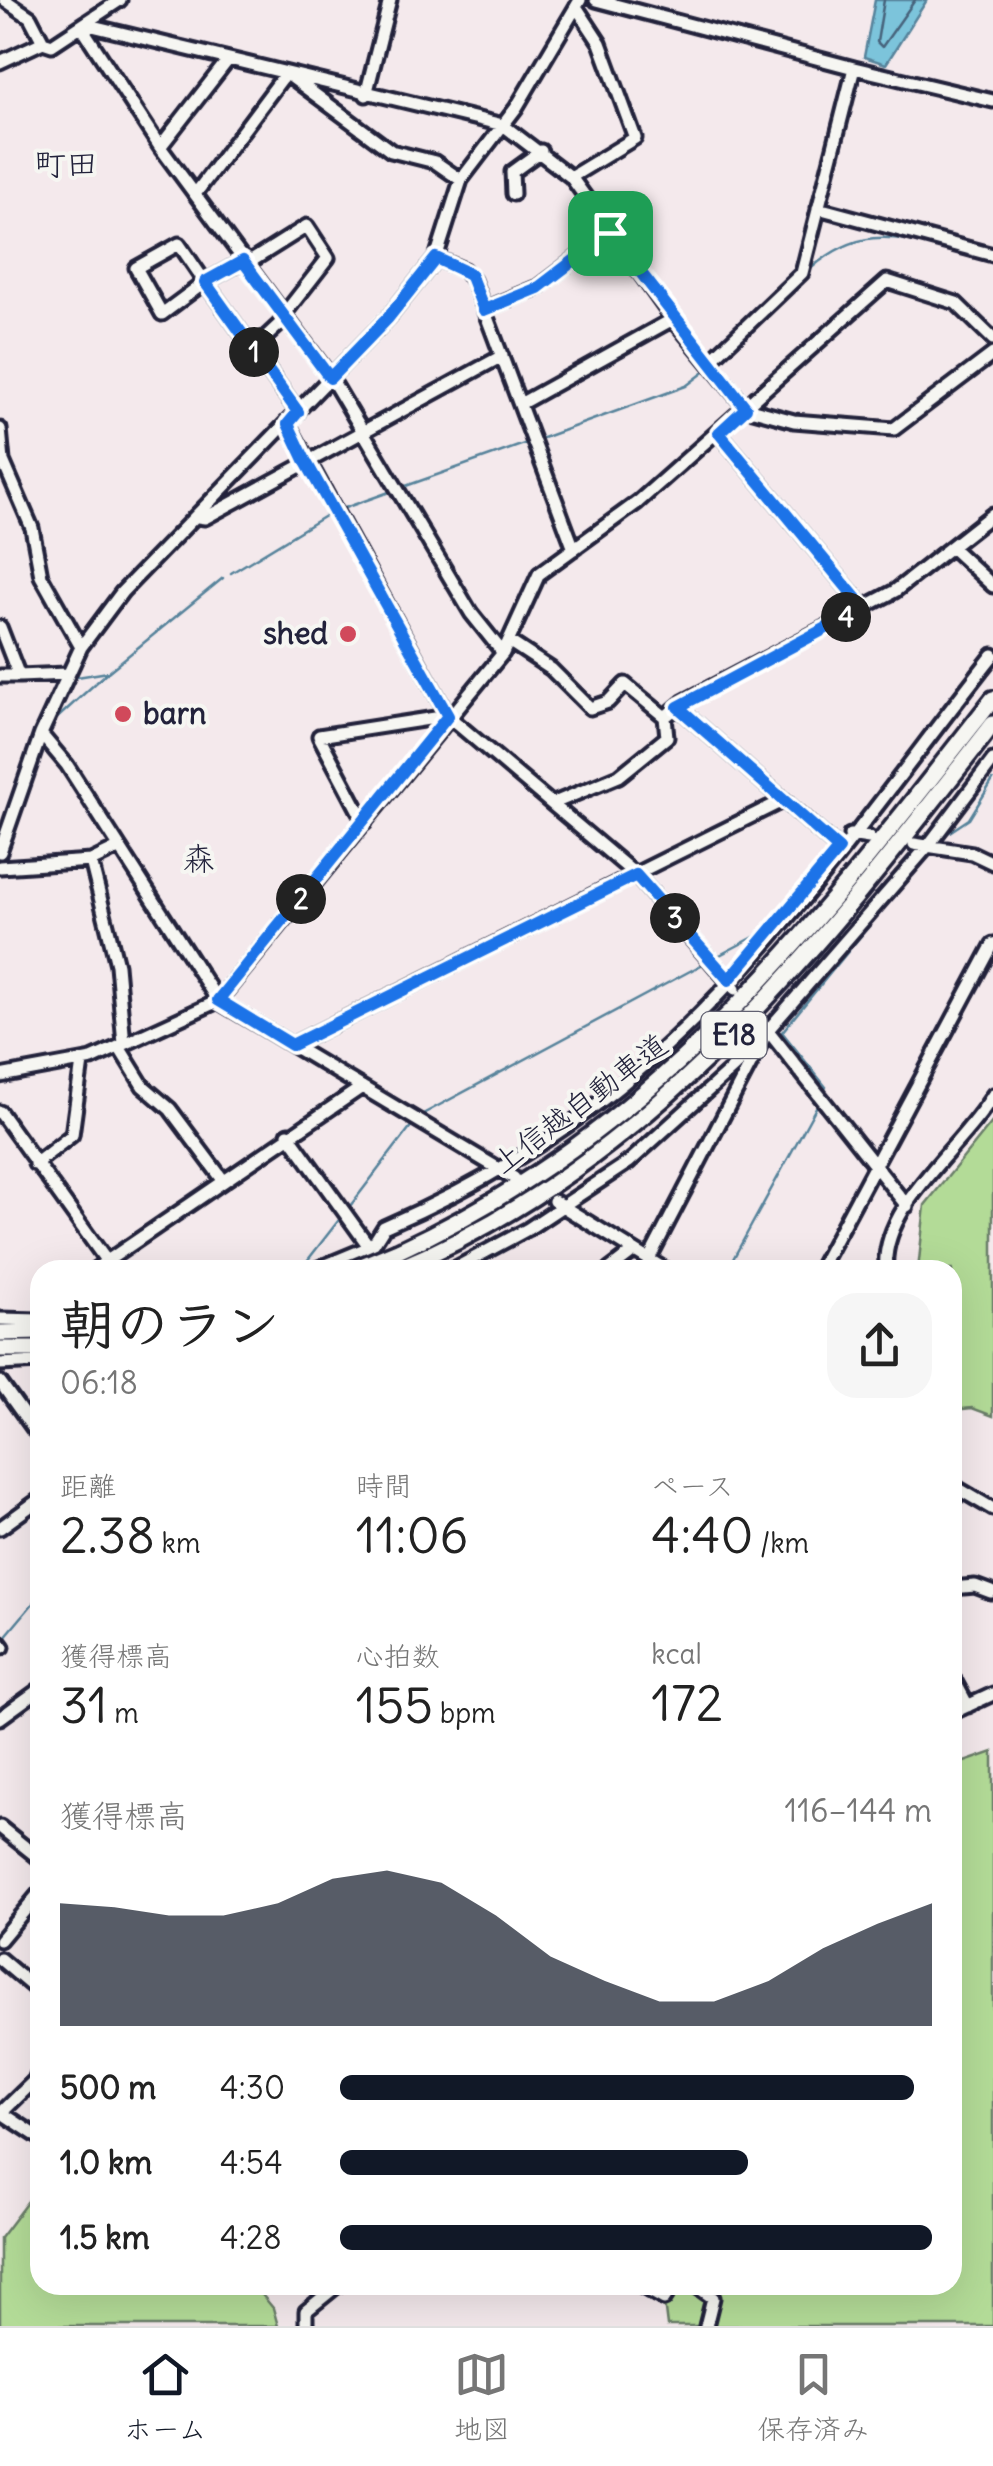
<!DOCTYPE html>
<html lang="ja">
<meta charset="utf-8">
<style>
body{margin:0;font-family:Delius,"Klee One",sans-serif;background:#f6f6f6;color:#222;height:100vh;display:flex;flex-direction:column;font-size:38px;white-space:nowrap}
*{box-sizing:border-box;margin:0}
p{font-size:32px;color:#767676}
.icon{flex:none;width:55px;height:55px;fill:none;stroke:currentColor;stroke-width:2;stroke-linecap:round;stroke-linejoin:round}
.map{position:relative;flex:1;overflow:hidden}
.panel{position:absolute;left:30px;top:1260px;width:932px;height:1035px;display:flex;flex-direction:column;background:#fff;border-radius:30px;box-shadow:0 10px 40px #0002}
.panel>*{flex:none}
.pin{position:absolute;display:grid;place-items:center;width:85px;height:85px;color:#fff;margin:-42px;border-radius:20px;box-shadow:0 5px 15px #0006}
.km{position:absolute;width:50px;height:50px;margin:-25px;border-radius:50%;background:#222;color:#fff;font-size:28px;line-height:50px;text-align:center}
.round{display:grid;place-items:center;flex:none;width:105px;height:105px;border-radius:30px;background:#f6f6f6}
.overview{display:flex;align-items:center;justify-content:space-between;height:170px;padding:0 30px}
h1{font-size:55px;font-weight:600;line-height:75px}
.stats{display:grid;grid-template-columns:repeat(3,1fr);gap:15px;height:170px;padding:10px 30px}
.stats div{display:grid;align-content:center}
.stats b{font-size:50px;font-weight:600}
.stats small{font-size:28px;font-weight:400}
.stats p{font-size:28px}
.chart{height:280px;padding:20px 30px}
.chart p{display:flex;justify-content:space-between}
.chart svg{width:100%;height:180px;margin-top:10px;fill:#111827;opacity:.7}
ul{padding:0 30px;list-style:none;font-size:32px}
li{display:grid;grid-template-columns:160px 120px 1fr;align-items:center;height:75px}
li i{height:25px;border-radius:12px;background:#111827}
.menu{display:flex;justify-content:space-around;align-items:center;height:140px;border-top:2px solid #e0e0e0;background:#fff;font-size:28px;color:#767676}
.menu a{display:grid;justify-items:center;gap:5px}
.menu .on{color:#111827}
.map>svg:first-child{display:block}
.green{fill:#b3db97;stroke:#6a7e69;stroke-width:2.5}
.water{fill:#7bc4db;stroke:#57839b;stroke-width:2.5}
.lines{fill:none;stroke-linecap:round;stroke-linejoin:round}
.shore{stroke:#46637b;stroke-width:2.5}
.stream{stroke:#57839b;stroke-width:2.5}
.minor-casing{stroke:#22223b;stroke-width:19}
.highway-casing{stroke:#22223b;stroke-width:22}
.minor{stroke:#f6f6f2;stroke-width:11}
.highway{stroke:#f6f6f2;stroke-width:15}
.highway-bridge-casing{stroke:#22223b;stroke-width:22;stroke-linecap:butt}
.highway-bridge{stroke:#f6f6f2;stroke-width:15}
.route-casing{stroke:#fff;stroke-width:20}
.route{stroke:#1a73e8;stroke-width:12}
.poi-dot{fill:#d1495b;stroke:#f6f6f2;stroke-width:4}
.labels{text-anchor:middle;stroke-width:8;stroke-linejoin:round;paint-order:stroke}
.shield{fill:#f6f6f2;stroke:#626272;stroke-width:2.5}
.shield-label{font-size:28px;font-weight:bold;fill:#22223b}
.poi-label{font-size:30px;font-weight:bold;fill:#22223b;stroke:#f6f6f2;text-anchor:end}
.street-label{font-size:30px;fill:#22223b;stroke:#f6f6f2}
.neighbourhood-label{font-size:32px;fill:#22223b;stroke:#f6f6f2}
</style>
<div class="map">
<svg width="993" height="2326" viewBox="0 0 993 2326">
<rect width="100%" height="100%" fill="#f4e9ec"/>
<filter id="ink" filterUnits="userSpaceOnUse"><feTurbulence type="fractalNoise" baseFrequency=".01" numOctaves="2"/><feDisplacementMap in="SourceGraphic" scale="20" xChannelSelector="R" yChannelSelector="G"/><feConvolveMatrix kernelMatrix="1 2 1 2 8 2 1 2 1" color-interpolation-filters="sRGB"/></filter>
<g filter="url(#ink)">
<!-- green -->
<path class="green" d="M993 1121V1416L972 1408 953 1410 952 1270H918L925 1205Z
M993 1752V2326H667L665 2310 649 2285H952L953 1766Z
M40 2185V2285H254L273 2308 278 2326H0V2238Z"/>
<!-- water -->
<path class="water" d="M875 0H927L886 64 864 57Z"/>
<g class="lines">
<!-- shore -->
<path class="shore" d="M884 0 877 42 882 47 915 0"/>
<!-- stream -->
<path class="stream" d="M807 272C855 228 888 234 947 248
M718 362 731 349
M540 439 686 386 707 370
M403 487 527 443
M339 510 392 491
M231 573 328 514
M71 678 108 672 223 578
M0 684 58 681
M53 722 108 672
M0 831 30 748
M942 837 969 819 993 780
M716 957 771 928
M823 1093 826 1087 782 1032 918 866
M421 1115 705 963
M347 1210 412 1125
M300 1270 342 1216
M727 1270 820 1100
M4 1638 40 1595"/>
<!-- minor casing -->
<g class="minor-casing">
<path id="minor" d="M5 0 30 17 43 42 52 45 120 0
M596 0 854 68 802 273 710 361
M84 24 503 125 571 177 673 319 746 408 794 421 894 429 993 354
M81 26 160 147 331 378 471 613 503 653
M0 62 43 42
M854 68 993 101
M366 95 390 0
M160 147 227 61
M571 177 635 138 600 43 577 8
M196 193 286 73 391 151 435 162 461 180
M513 194 512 172 541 151
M818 208 993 255
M179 244 205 282 162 314 136 268Z
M436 258 464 270 473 280 574 549
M243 261 205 282 298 412
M245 265 307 226 328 258 282 317
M485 309 538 287 610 233
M253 349 284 320
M520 404 673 319
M288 424 448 716 636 875 735 989
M0 429 3 461 32 528 41 576 81 647
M719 433 864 608
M198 517 205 518 502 356
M952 548 993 586
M0 627 19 676 67 674
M510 642 551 669 590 708 608 702 625 684 665 717
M0 676H19
M678 707 839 849
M41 734 67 765 218 1001 514 1178
M554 803 619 776 667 737 665 717 683 702 895 591 993 514
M365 823 319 736 448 716
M850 835 869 838
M914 844 972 853 993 863
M0 852 41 734 81 647 122 592 388 318 436 258 461 180 516 108 580 0
M91 861 117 965 124 1044
M0 867 91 861 118 848
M762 1023 907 1206
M292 1045 784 800
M119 1047 143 1086 170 1109 223 1180
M0 1076 92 1059 218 1001 503 653 539 574 638 502 887 281 956 303 993 339
M0 1112 113 1270
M288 1134 386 1270
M35 1164 72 1135 82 1062
M554 1201 666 1270
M649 1259 768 1030 928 846 993 760
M94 1270 362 1087
M314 1270 372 1246 384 1227C456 1196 525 1158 589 1110 751 990 869 812 993 655
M452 1270 528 1229 629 1162 757 1046
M609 1270 634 1251
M819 1270 993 944
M886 1270C880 1206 962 1148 993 1095
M0 1319 40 1320
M0 1364 40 1362
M0 1382 40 1438
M952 1485 993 1509
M0 1528 40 1499
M952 1588 975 1586 991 1592
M0 1643 3 1647
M952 1676 968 1706
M952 1713 993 1694
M0 1718 40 1689
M0 1827 40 1859
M0 1940 40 1892
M0 1959 40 1993
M2 2113 40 2138
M0 2114 35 2080 40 2068
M639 2285 664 2299 673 2285
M695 2285 713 2298 706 2326
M306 2326V2311L338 2285"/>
</g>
<!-- highway casing -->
<g class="highway-casing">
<path id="highway" d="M398 1251C666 1126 815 926 993 699
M395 1270C656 1161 825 940 993 724
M0 1333 40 1332
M0 1349H40"/>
</g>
<!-- minor -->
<use href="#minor" class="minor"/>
<!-- highway -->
<use href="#highway" class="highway"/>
<!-- highway-bridge casing -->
<g class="highway-bridge-casing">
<path id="highway-bridge" d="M352 1270 398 1251"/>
</g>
<!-- highway-bridge -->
<use href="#highway-bridge" class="highway-bridge"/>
</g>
</g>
<g class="lines" filter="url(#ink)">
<!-- route casing -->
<g class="route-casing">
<path id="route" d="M610 233 746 408 719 433 864 608 678 707 839 849 729 980 636 875 292 1045 218 1000 448 716 306 462 288 424 298 412 205 282 243 261 330 378 388 318 436 258 470 274 484 310 538 288Z"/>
</g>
<!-- route -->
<use href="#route" class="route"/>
</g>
<!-- markers -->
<g class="poi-dot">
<circle cx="348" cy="634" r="10"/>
<circle cx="123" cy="714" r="10"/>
</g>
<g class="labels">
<!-- shield labels -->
<rect class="shield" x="701.5" y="1012" width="65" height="46" rx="8"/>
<g class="shield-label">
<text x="734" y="1045">E18</text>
</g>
<!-- poi labels -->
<g class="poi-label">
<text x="328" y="644">shed</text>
<text x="143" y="724" text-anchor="start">barn</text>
</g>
<!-- street labels -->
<g class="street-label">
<text transform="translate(580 1104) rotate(-37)" y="10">上信越自動車道</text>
</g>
<!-- neighbourhood labels -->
<g class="neighbourhood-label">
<text x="66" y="175">町田</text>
<text x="199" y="870">森</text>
</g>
</g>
</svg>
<div class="pin" style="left:610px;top:233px;background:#1e9e55"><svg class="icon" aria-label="arrive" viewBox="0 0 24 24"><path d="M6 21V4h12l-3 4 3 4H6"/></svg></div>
<b class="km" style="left:254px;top:352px">1</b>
<b class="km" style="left:301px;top:899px">2</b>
<b class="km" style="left:675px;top:918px">3</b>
<b class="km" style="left:846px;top:617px">4</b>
<section class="panel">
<div class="overview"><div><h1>朝のラン</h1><p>06:18</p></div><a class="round"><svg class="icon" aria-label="share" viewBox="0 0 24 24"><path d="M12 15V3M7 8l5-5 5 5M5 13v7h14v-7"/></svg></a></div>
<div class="stats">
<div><p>距離</p><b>2.38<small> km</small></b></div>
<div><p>時間</p><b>11:06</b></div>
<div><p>ペース</p><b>4:40<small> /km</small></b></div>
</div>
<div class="stats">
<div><p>獲得標高</p><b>31<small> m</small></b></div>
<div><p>心拍数</p><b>155<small> bpm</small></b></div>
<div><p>kcal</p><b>172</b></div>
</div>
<div class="chart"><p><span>獲得標高</span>116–144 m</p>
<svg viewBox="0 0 160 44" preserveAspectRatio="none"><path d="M0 44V14L10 15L20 17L30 17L40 14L50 8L60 6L70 9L80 17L90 27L100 33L110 38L120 38L130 33L140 25L150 19L160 14V44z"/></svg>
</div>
<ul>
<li><b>500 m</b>4:30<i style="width:97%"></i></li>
<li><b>1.0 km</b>4:54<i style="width:69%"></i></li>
<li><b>1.5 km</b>4:28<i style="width:100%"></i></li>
</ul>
</section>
</div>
<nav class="menu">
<a class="on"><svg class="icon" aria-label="home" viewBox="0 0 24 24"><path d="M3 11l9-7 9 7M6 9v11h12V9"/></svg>ホーム</a>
<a><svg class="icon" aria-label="map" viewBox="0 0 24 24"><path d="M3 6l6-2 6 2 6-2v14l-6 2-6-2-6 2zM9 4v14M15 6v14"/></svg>地図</a>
<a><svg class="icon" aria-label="saved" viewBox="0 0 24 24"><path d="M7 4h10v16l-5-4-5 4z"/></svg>保存済み</a>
</nav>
